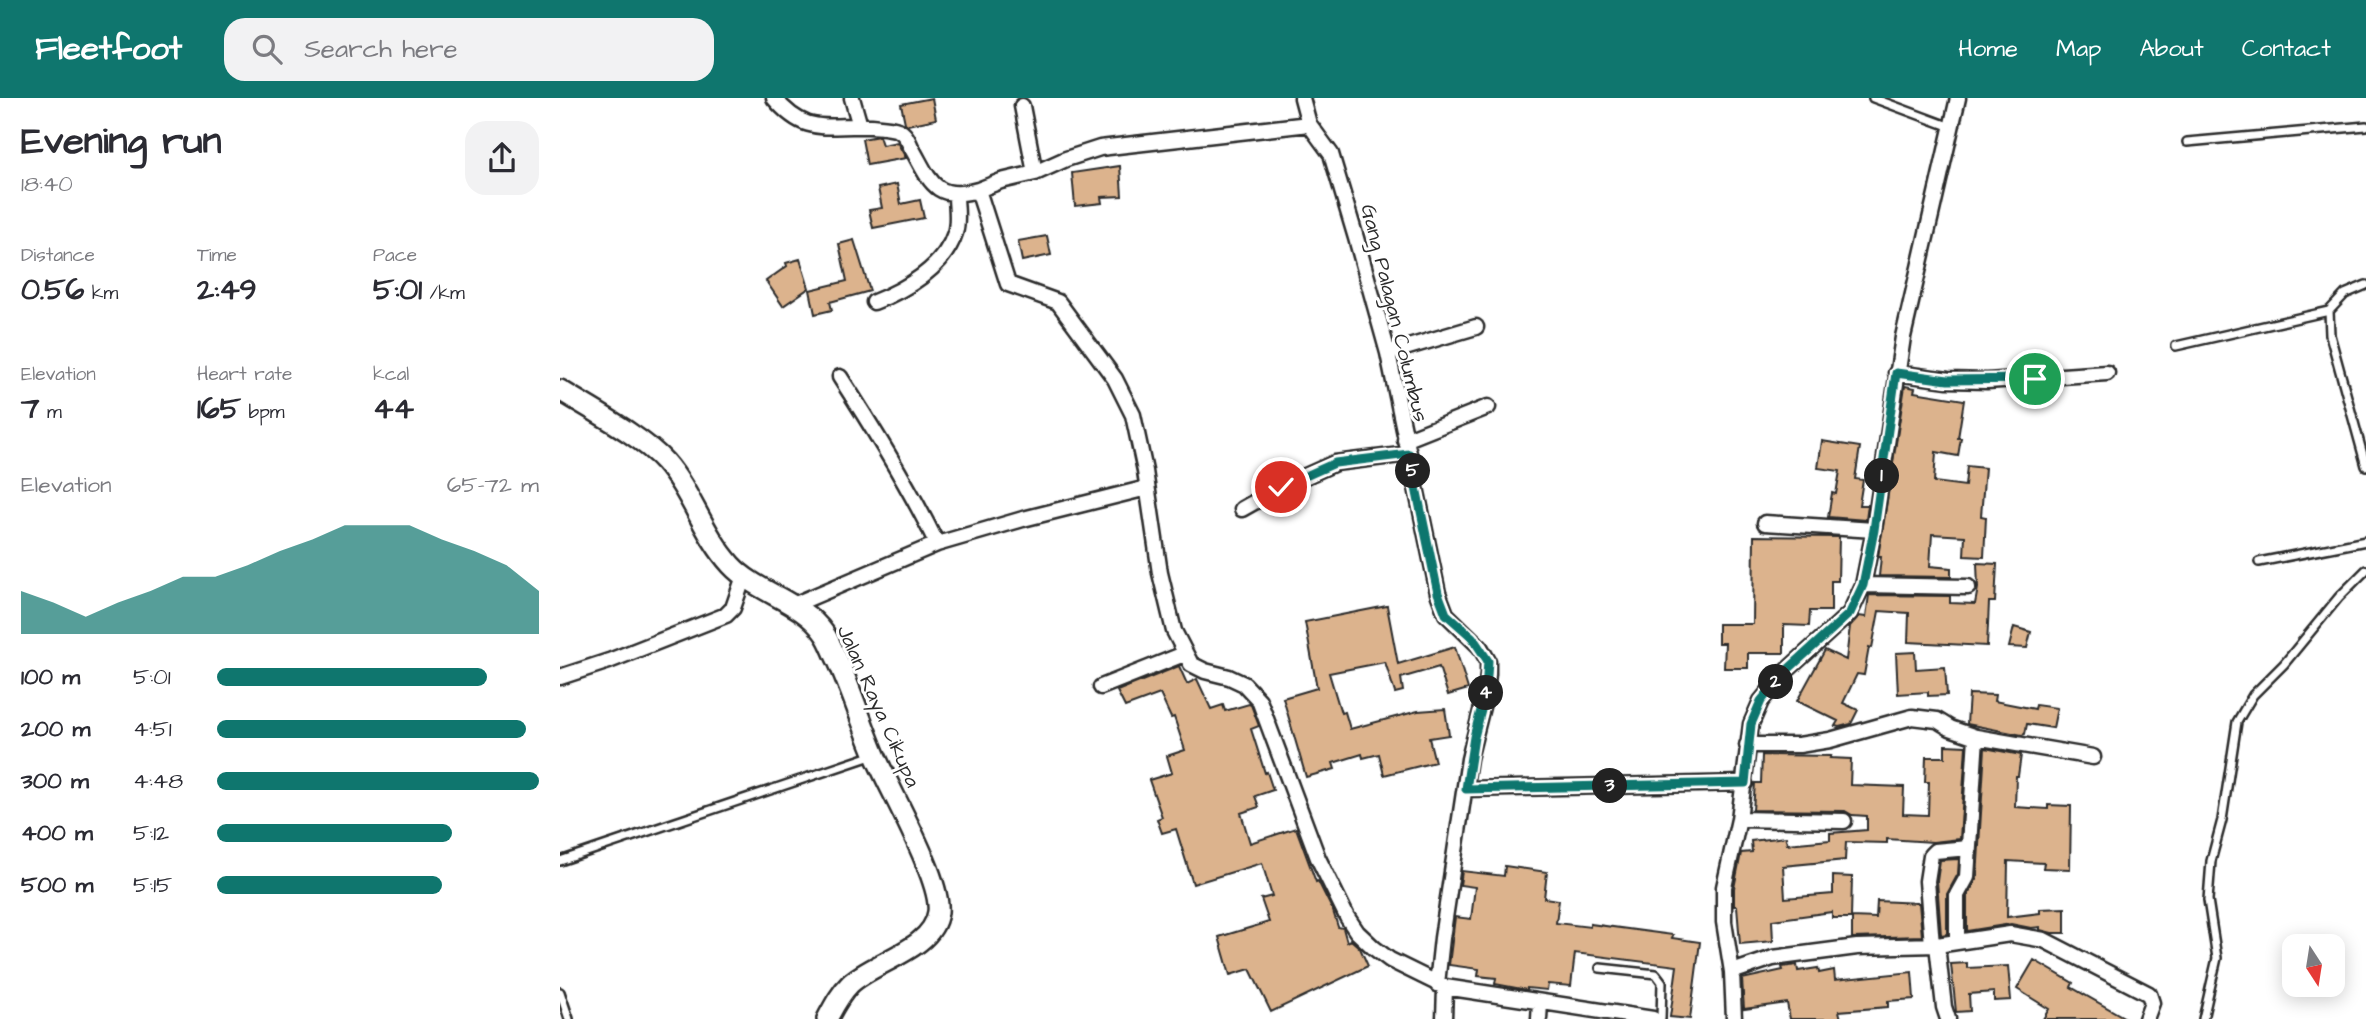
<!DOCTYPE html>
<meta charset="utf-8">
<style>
body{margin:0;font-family:"Architects Daughter",sans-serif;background:#f2f2f3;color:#2b2b33;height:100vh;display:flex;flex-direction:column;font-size:26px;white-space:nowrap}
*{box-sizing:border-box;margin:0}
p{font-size:23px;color:#7c7c81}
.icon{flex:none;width:38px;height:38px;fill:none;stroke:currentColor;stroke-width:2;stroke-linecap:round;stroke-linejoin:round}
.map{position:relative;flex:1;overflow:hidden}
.sheet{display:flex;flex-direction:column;background:#fff;width:560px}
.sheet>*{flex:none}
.needle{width:46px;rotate:168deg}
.tools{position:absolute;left:1722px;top:836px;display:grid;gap:14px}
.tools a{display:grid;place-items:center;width:63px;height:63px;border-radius:14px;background:#fff;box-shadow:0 4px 18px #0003;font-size:35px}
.pin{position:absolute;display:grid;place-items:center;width:60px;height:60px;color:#fff;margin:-30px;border:4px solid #fff;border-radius:50%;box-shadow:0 2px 7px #0007}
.km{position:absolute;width:35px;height:35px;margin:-18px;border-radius:50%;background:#222;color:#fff;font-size:19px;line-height:35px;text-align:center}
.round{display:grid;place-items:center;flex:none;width:74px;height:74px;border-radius:21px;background:#f2f2f3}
.overview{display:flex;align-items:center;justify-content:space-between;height:119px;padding:0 21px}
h1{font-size:38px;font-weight:800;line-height:52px}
.figures{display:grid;grid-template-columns:repeat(3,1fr);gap:10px;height:119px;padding:7px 21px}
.figures div{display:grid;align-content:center}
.figures b{font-size:30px;font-weight:800}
.figures small{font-size:19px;font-weight:400}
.figures p{font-size:19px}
.chart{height:196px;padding:14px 21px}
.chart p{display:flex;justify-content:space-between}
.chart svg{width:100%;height:126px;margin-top:7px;fill:#0f766e;opacity:.7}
ul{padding:0 21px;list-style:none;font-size:23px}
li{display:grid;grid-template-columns:112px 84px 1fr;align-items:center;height:52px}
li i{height:18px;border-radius:9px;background:#0f766e}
header{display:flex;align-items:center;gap:42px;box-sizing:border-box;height:98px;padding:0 35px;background:#0f766e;color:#fff}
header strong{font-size:33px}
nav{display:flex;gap:38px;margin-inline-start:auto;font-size:24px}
.search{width:490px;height:63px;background:#f2f2f3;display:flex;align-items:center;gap:18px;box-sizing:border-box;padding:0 24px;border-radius:21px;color:#7c7c81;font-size:26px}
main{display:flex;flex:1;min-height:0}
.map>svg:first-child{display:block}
.building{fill:#dcb38d;stroke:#2b2b2b;stroke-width:2}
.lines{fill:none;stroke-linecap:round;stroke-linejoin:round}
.service-casing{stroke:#2b2b2b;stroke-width:12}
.minor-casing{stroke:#2b2b2b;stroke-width:19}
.secondary-casing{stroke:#2b2b2b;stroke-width:24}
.service{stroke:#fff;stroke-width:7}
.minor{stroke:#fff;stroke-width:14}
.secondary{stroke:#fff;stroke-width:19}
.route-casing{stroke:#fff;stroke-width:14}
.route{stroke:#0f766e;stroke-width:9}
.labels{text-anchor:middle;stroke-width:6;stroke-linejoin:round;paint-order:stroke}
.street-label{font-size:21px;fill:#2b2b2b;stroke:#fff}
</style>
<header>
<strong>Fleetfoot</strong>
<div class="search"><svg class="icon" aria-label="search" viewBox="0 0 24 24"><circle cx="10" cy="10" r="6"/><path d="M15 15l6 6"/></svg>Search here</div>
<nav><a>Home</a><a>Map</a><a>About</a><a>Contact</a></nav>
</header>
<main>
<section class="sheet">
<div class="overview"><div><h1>Evening run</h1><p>18:40</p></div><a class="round"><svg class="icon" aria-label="share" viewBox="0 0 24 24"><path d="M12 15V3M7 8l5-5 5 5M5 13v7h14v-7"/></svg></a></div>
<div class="figures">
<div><p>Distance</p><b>0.56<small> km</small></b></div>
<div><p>Time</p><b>2:49</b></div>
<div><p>Pace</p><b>5:01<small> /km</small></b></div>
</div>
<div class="figures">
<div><p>Elevation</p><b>7<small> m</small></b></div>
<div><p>Heart rate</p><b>165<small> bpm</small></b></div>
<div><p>kcal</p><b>44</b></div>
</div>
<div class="chart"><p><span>Elevation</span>65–72 m</p>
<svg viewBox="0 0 160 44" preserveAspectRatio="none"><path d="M0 44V29L10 33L20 38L30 33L40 29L50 24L60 24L70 20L80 15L90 11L100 6L110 6L120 6L130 11L140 15L150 20L160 29V44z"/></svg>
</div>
<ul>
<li><b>100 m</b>5:01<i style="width:84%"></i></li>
<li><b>200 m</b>4:51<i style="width:96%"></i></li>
<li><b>300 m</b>4:48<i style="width:100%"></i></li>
<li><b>400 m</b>5:12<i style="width:73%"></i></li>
<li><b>500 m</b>5:15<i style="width:70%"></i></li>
</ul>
</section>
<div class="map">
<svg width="1806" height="921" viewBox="0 0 1806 921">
<rect width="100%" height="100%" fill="#fff"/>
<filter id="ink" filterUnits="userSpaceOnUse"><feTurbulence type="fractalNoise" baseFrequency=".0143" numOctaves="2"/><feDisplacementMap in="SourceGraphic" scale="14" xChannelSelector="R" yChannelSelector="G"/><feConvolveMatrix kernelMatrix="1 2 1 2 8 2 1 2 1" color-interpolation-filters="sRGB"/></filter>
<g filter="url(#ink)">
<!-- building -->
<path class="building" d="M372 0 376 21 348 27 345 25 341 6Z
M319 38 322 47 337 44 346 60 307 67 302 41Z
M560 68 562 98 541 99 542 105 515 108 512 75Z
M337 86 341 106 360 102 364 120 313 130 309 112 322 110 318 90Z
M487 138 491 157 462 163 458 143Z
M294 142 310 193 270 204 272 212 255 216 250 192 287 183 279 146Z
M240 161 249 190 223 208 206 183 227 168 226 165Z
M1345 288 1355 290 1354 294 1404 302 1398 340H1401L1398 358 1376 354 1374 384 1405 388 1407 368 1425 370 1421 418 1426 419 1424 459 1404 458 1405 438 1372 436 1370 468 1391 470V479L1319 478 1321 459H1318Z
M1262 343 1300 349 1295 381 1303 382 1299 407H1308L1306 422 1268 419 1272 395 1276 396 1280 373 1258 370Z
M1194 438 1279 439 1278 483H1271V513H1250L1249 528 1224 527V555H1188V570H1164L1165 545H1158V526H1193Z
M1417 465 1437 466 1435 504H1429L1427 548 1348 544 1349 515 1319 513 1312 550 1309 549 1304 577 1297 576 1283 605 1298 612 1291 626 1279 629 1275 628 1278 623 1237 603 1265 552 1286 562 1290 528 1299 518 1306 519 1309 497 1390 498V505L1415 506 1418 490Z
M827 508 838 566 895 549 908 591 888 597 879 569 841 580 843 593 835 595 825 564 769 575 781 615 785 614 790 631 858 613 885 611 889 637 869 640 875 664 824 677 819 656 803 660 802 656 773 665 775 671 746 679 723 600 757 590 745 524Z
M1454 529 1471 534 1467 550 1449 549Z
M1355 554 1356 571 1385 569 1387 597 1368 598V594L1338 596 1336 555Z
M619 568 627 586 637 581 651 611 663 607 665 613 689 606 691 607 699 628 691 631 705 675 707 674 713 692 695 698 699 709 681 715 690 745 736 730 756 784 758 783 773 813 778 829 783 830 787 844 791 842 800 850 808 868 711 914 690 871 670 877 659 839 709 824 701 801 712 798 702 765 633 786 616 731 602 735 597 721 602 719 589 682 612 675 607 658 625 652 614 619 611 620 600 596 565 609 557 593Z
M1409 596 1435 597 1434 603 1475 611 1476 607 1497 610 1493 630 1467 626 1465 636 1462 637 1407 626Z
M1385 647 1406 648 1400 741 1373 744 1327 741V745L1286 744 1285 762 1223 768 1225 800 1273 796V778L1292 779 1291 820H1272V814L1212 822 1213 843 1180 846 1177 808H1174V790L1181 755 1192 754 1191 743 1226 739 1227 746 1270 742V735L1307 732V718L1292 717 1285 713 1193 712 1195 685H1201L1202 657 1271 658 1270 660 1291 661 1290 687 1344 689 1343 716 1368 717 1369 684H1365L1366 659H1385Z
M1425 650 1461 657 1458 678H1456L1455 709 1488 711V707L1511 708 1510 771 1483 770 1484 765 1448 763 1447 819 1480 815V811L1505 810V835H1492L1480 832V829L1471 830 1451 826 1407 833V799L1417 780Z
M1399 761 1398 776 1387 796V836L1381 837 1377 783 1380 762Z
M945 768 987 774 984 800 999 802 996 825 1030 829V826L1113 837 1112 840 1140 844 1130 921 1110 919 1117 868 1015 855 1011 888 988 886 987 892 967 890V892L935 886 936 880 918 878 919 871 889 867 895 819 911 821 915 789 900 787 902 773 944 778Z
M1317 803 1359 805 1362 838 1292 840V819L1316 820Z
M1474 862 1513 885 1511 889 1567 921H1483L1489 911 1457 891Z
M1407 865V870L1448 868 1451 902 1434 903V894L1409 896 1410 913 1396 914 1391 866Z
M1237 867 1238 873 1258 870 1259 875 1274 872 1275 882 1352 874 1354 901 1328 903V909L1279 913 1281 921H1230L1227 905 1184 911 1182 881 1223 872 1222 869Z"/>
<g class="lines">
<!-- service casing -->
<g class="service-casing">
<path id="service" d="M1313 0 1391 29
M1627 44 1806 28
M1769 213 1785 196 1806 187
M1616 248 1769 213 1770 237 1806 368
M1699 464 1806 443
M0 763 314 657
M1040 870 1096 876 1102 884 1101 921
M0 894 9 921
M1643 921 1657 860 1648 802 1651 763 1662 722 1677 624 1693 597 1724 566 1779 499 1806 472"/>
</g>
<!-- minor casing -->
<g class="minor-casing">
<path id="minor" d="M214 0C247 39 266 26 311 28 320 29 330 29 338 32 345 35 348 42 351 49 370 82 374 104 418 92
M292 0 300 28
M742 0 749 26 771 56 796 140 828 255 878 495 886 516 920 549 928 563V576L926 593 909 661 882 840 877 886
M462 8 475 75
M749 26 540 50 506 61 475 75 441 83 418 92 448 186 498 204 555 281 573 317 585 373 600 475 614 533 631 566 645 573 669 579 684 586 699 602 758 760 787 819 797 834 814 850 830 862 885 889 1093 921
M314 204C345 192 384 170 395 135 399 123 396 109 396 97
M828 255 916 229
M1336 275 1388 282 1427 283 1547 275
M280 279C315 333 349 388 377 446
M845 342 928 309
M682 411 721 389 775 365 849 356
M1205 425 1314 432
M1303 487 1408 489
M231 508 377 446 463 421 587 390
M0 579 49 563 166 517 173 510 184 478
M541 589 624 556
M1187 647H1239L1270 642 1352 619 1377 622 1390 630 1416 639 1533 659
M906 691 1185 685
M1179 721 1284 723
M1397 844V797L1407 779 1416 639
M1372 847 1367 783 1371 757 1375 753 1408 750
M1377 847 1384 909 1388 921
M1172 874 1213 860 1297 849 1377 847 1450 836 1484 842 1589 896 1592 905 1586 921
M884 921 885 889
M979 921 980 905
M1174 921 1172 874 1164 824V789L1179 721 1191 626 1201 603 1224 575 1290 515 1303 487 1314 432 1343 239 1398 0"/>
</g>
<!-- secondary casing -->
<g class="secondary-casing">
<path id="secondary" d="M0 292C30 311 83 339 105 364 132 395 143 436 171 467 197 495 242 503 264 535 270 543 273 554 278 563 292 594 302 626 315 657 329 691 382 782 378 814 373 852 314 863 290 886 280 896 274 908 267 921"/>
</g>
<!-- service -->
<use href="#service" class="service"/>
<!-- minor -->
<use href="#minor" class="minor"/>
<!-- secondary -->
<use href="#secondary" class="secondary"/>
</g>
</g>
<g class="lines" filter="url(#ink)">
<!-- route casing -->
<g class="route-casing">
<path id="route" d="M721 389 775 365 849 356 878 495 886 516 912 539 928 563 926 593 914 639 906 691 1185 685 1191 626 1201 603 1224 575 1290 515 1303 487 1314 432 1336 275 1388 282 1475 281"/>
</g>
<!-- route -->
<use href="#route" class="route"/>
</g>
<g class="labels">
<!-- street labels -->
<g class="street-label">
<text transform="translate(835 215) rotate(76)" y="7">Gang Palagan Columbus</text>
<text transform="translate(319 608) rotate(66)" y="7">Jalan Raya Cikupa</text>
</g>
</g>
</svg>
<div class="tools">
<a><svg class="needle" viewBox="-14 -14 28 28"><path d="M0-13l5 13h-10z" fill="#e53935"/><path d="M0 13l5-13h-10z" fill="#7c7c81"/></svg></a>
</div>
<div class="pin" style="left:1475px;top:281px;background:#1e9e55"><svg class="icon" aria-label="arrive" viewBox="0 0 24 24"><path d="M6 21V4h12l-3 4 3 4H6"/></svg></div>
<div class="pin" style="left:721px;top:389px;background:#d93025"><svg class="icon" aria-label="check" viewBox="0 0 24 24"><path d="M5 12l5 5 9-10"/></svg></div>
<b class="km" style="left:1322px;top:378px">1</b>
<b class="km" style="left:1216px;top:584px">2</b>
<b class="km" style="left:1050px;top:688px">3</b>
<b class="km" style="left:926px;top:595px">4</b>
<b class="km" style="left:853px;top:373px">5</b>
</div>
</main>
